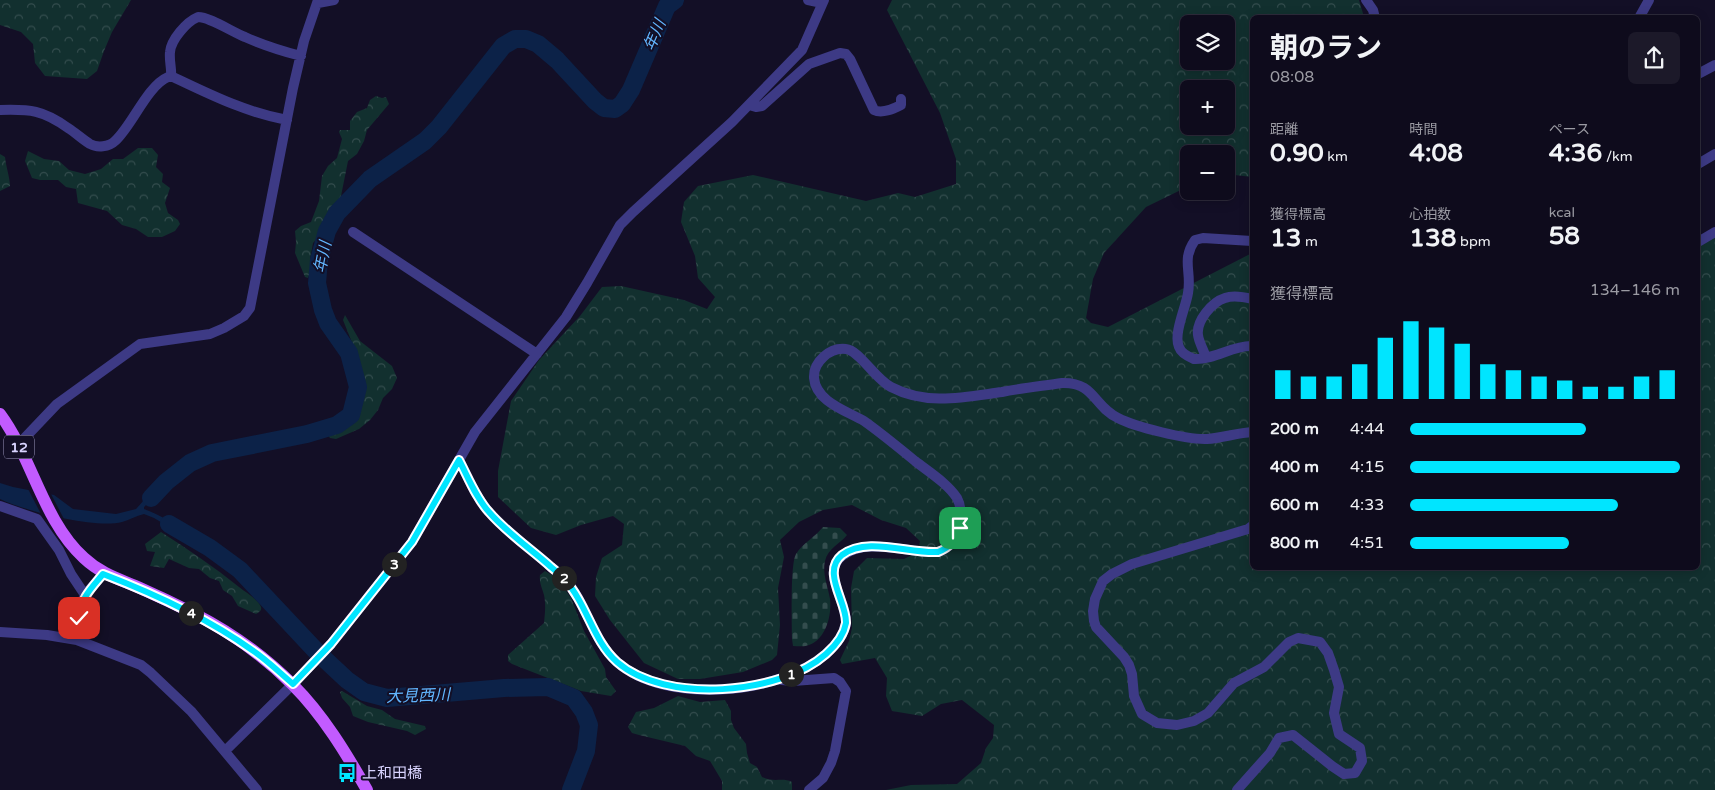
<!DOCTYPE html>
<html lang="ja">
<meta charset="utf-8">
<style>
body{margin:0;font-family:"Varela Round","Noto Sans JP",sans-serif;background:#1c1929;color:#f1f3f6;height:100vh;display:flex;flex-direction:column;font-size:19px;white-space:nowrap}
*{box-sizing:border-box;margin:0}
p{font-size:16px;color:#9b9ba3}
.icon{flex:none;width:28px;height:28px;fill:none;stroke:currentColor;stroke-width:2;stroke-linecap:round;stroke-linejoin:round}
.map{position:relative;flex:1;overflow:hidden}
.details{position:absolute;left:1250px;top:15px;width:450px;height:555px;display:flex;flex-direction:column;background:#0e0b1c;border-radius:8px;box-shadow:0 2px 12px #0003,0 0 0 1px #2e2b3b}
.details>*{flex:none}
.controls{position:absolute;left:1180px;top:15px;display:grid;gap:10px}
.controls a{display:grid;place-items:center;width:55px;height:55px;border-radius:8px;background:#0e0b1c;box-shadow:0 2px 12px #0003,0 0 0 1px #2e2b3b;font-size:25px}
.pin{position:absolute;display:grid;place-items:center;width:42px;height:42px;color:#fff;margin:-21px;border-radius:10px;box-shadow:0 2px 8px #0006}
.km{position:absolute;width:25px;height:25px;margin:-12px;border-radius:50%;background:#222;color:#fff;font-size:14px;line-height:25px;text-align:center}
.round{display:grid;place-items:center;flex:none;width:52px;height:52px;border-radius:8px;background:#1c1929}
.head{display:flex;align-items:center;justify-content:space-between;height:85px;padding:0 20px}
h1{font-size:28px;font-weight:700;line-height:38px}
.stats{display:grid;grid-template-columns:repeat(3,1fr);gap:8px;height:85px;padding:5px 20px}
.stats div{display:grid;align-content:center}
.stats b{font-size:25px;font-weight:700}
.stats small{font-size:14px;font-weight:400}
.stats p{font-size:14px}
.chart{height:140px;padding:10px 20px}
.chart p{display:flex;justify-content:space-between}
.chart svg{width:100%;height:90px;margin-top:5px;stroke:#00e5ff;stroke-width:6}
ul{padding:0 20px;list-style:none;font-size:16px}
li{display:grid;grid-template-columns:80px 60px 1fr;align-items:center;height:38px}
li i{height:12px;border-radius:6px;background:#00e5ff}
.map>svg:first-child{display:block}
.forest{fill:url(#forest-crowns);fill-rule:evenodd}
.cemetery{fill:url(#cemetery-stones)}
.water{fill:#0c2248}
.pier{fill:#130f26}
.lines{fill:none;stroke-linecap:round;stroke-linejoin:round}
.river{stroke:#0c2248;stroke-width:18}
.minor{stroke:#3d3a85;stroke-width:10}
.major{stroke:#c25bff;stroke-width:12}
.route-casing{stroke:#fff;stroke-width:10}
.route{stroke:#00e5ff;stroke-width:6}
.labels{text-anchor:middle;stroke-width:4;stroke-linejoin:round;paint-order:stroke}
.shield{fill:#130f26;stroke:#9e99be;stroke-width:1}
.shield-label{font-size:14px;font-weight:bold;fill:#d9d4ff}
.poi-label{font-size:15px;fill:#d9d4ff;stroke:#130f26;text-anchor:start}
.water-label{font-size:16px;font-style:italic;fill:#62b6ff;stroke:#130f26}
</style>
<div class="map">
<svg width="1715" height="790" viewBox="0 0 1715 790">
<defs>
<pattern id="forest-crowns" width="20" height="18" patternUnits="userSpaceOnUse" patternTransform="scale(1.25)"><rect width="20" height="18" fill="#12302f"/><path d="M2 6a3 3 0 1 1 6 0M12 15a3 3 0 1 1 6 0" fill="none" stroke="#344d4e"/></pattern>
<pattern id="cemetery-stones" width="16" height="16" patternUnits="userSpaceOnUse" patternTransform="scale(1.25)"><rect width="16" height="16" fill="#12302f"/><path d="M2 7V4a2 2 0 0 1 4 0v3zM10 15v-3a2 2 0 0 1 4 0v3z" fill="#344d4e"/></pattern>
</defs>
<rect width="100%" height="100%" fill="#130f26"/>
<!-- forest -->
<path class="forest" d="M0 0H131L112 32 104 51 97 71 87 79 45 76 35 63 33 44 21 32 0 25Z
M892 0H1359L1364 17 1252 18V177L1226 174V154H1189V186L1146 207 1104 253 1093 279 1086 318 1091 323 1108 327 1252 253V568H1698V243L1715 236V790H886L911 785 957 784 981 763 986 748 993 738 994 725 962 700 941 704 922 716 892 711 886 696 887 678 875 658 842 664 840 660 849 641 852 628 851 588 854 571 867 558 904 559 918 552 920 541 906 528 881 520 852 505 823 510 799 522 780 540 784 557 778 588 780 625 777 655 772 660 743 672 700 679H678L644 663 610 620 595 596 596 577 602 558 622 545 624 524 613 516 581 525 556 535 531 528 498 497V471L511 401 539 360 580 316 602 287 621 286 684 300 707 309 715 297 698 278 695 256 681 222 684 202 698 186 753 175 866 201 898 193 915 197 956 184V159L940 113 887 10ZM1189 24H1226V61H1189ZM1189 89H1226V126H1189Z
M376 96 382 98 386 97 389 104 367 130 364 141 357 154 348 161 341 196 325 222 320 235 313 243 310 260V272L308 278 305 277 295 253 296 242 295 231 301 226 311 222 319 201 322 176 328 166 337 158 342 139 339 132 340 130H350V121L357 112 367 108 370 100Z
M138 148H152L158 155 156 167 163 174 162 182 170 188 165 203 168 213 178 220 180 224 175 231 162 237H148L136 229 122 225 107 211 78 203 76 189 66 187 58 180H40L32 178 25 161 28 151 44 159 59 161 69 170 85 174 101 169 113 159H123Z
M0 154 5 157C6 167 10 178 10 186L0 191Z
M345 315 360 341 392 366 397 378 392 389 383 398 378 410 370 420 359 429 336 439 330 438 327 434 337 430 355 417 363 401 364 387 353 345 343 320Z
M161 532C188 549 214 567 239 587 245 592 256 598 260 605 263 610 260 612 256 614L238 606 232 596 223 590 219 581 210 578 199 569 189 568 169 559 164 568 150 566 155 552 147 551 145 544Z
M545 571 557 578 571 598 584 631 605 669 606 677 616 691 611 696 581 691 512 664 508 661V655L544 623C545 613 546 605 544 595 542 588 539 583 540 575Z
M342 691 367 706 382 710 395 719 425 726 426 729 415 735 407 731 368 722 353 716 350 707 342 698 340 692Z
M678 696 700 702 725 700 731 711V720L734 728 746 744 747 753 750 763 757 767 762 777C775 783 782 777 792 782V790H722V781L710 761 696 756 685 746 639 735 632 733 628 727 636 712 654 708Z"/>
<!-- cemetery -->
<path class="cemetery" d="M823 527 840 528 847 535C840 544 828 548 825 561 822 574 828 586 830 599 832 615 826 639 809 645 805 647 798 646 793 646L792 639C792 623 790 564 796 554 803 543 815 537 823 527Z"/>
<!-- water -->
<path class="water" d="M166 480 169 483 144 507V509C161 515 176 525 190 535L188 538 154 518 144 514C136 516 129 520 122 522 95 529 25 511 0 499V483L13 487 54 495 73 509 116 514 136 509 154 489Z"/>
<!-- pier -->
<path class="pier" d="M27 487 50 492 65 521 42 516Z"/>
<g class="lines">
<!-- river -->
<path class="river" d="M151 498 166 482 190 463 212 453 307 434 337 425 351 415 358 387 349 353 328 323 323 310 317 283 319 260 327 231 337 213 370 179 425 141 439 127 503 46 515 39H526L538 44 557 60 595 101 604 108 615 109 622 104 631 90 667 6 675 0
M169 524 210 548 240 570 317 652 347 680 364 692 387 698 504 688 548 687 574 698 584 712 589 725 586 751 571 790"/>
<!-- minor -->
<path class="minor" d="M808 0 822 3
M1366 0 1373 10 1375 18
M318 3 334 0
M1639 18 1649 0
M1698 74 1715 65
M171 77C172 69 169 61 170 52 171 40 186 22 198 17 210 17 232 32 245 37 263 45 282 51 301 56
M749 105 756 107 762 106 809 64 840 53 846 54 850 59 874 110C882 114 893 109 901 105V99
M0 110C30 109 43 110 68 128 76 133 82 139 90 144 97 148 109 147 115 141 132 126 147 86 168 77H173C211 95 245 112 287 120
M1698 164 1715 154
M353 232 537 354
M1252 241 1203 238 1195 240C1181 260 1192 271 1188 293 1186 307 1173 334 1179 347 1181 353 1189 357 1194 359 1215 360 1233 345 1252 346
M1698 242 1715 232
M1206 358C1204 350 1199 343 1198 335 1196 321 1212 302 1225 298 1233 295 1244 297 1252 299
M18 445 57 404 140 344 210 334 224 328 244 316 250 308 293 88 304 41 318 0
M459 460C468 477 476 498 489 512 507 533 531 549 551 567 556 571 561 575 565 579 587 604 593 641 617 662 665 705 779 695 826 654 835 646 844 635 846 623 847 602 821 572 842 556 867 536 909 554 938 552 949 548 954 542 958 531 962 522 962 507 957 498 947 483 929 472 915 461 898 447 881 433 864 421 847 411 816 402 814 378 813 362 830 347 846 349 859 350 875 379 891 387 927 406 965 397 1002 392 1022 388 1042 386 1062 383 1095 382 1093 406 1118 418 1135 427 1188 440 1207 439 1222 438 1237 433 1252 432
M0 506 37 519 59 550 71 574 85 595
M0 632 47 635 77 640 141 665 151 673 191 711 257 790
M77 640 81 604 85 595 103 574
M782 680 793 681 834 678 840 682 846 691 835 751 831 763 823 778 809 790
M225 751 293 684 331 644 412 542 475 432 566 317 587 283 620 225 633 212 732 122 802 50 824 0
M1237 790 1270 753 1279 738 1293 735 1332 766 1344 774 1355 773 1362 761 1360 748 1339 734 1334 713 1339 687 1334 670 1328 653 1320 642 1298 638 1289 642 1264 667 1234 683 1208 713 1194 721 1177 725 1157 723 1142 714 1134 696 1132 674 1129 665 1124 657 1096 627 1094 621 1093 611 1095 599 1103 581 1112 574 1132 564 1248 529 1252 526"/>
<!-- major -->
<path class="major" d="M0 414C32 457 43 521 84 558 101 574 119 579 140 588 158 596 177 605 195 614 230 632 265 657 293 685 323 715 346 753 367 790"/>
</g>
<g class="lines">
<!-- route casing -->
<g class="route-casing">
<path id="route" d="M79 618C82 596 90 590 103 574 155 594 206 617 252 650 267 660 280 673 293 684L331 644 412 542 459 460C468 477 476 498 489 512 507 533 531 549 551 567 556 571 561 575 565 580 587 604 593 641 617 662 665 704 780 695 826 654 835 646 844 635 846 623 847 602 821 572 842 555 867 536 909 554 938 552 951 547 955 540 960 528"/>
</g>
<!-- route -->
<use href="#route" class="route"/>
</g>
<!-- icons -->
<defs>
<g id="bus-bare" transform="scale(1.5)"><path d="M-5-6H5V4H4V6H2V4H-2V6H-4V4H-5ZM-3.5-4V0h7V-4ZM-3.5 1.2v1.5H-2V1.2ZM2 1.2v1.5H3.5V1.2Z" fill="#00e5ff" stroke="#130f26" stroke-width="2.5" paint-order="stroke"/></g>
</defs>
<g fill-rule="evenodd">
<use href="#bus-bare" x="347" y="773"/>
</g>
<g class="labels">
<!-- shield labels -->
<rect class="shield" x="4" y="435.5" width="30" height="23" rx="4"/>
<g class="shield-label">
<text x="19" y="452">12</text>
</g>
<!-- poi labels -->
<g class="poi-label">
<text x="362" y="778">上和田橋</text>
</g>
<!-- water labels -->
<g class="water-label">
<text transform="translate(654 35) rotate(-67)" y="6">年川</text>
<text transform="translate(322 257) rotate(-79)" y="6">年川</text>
<text transform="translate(418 695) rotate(-2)" y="6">大見西川</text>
</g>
</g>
</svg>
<div class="controls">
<a><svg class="icon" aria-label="layers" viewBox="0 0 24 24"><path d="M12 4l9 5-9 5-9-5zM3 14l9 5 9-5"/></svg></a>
<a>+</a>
<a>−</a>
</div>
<div class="pin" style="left:960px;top:528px;background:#1e9e55"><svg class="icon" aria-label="arrive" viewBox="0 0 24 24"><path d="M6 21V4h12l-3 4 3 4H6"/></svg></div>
<div class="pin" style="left:79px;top:618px;background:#d93025"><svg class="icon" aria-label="check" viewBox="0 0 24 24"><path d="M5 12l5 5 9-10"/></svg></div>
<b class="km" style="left:791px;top:674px">1</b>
<b class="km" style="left:564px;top:578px">2</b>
<b class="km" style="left:394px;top:564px">3</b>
<b class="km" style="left:191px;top:613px">4</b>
<section class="details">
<div class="head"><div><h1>朝のラン</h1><p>08:08</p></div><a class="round"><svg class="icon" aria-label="share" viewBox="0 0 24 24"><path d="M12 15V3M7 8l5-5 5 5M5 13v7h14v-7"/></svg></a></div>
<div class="stats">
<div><p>距離</p><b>0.90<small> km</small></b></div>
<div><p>時間</p><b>4:08</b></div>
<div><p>ペース</p><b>4:36<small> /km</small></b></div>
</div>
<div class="stats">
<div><p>獲得標高</p><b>13<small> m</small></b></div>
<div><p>心拍数</p><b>138<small> bpm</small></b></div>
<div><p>kcal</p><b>58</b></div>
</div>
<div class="chart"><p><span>獲得標高</span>134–146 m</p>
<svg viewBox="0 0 160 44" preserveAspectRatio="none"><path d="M5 44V30M15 44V33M25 44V33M35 44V27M45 44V14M55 44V6M65 44V9M75 44V17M85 44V27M95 44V30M105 44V33M115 44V35M125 44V38M135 44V38M145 44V33M155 44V30"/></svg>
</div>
<ul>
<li><b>200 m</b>4:44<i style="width:65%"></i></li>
<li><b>400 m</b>4:15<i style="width:100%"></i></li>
<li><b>600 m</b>4:33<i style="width:77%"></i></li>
<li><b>800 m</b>4:51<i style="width:59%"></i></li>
</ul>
</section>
</div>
